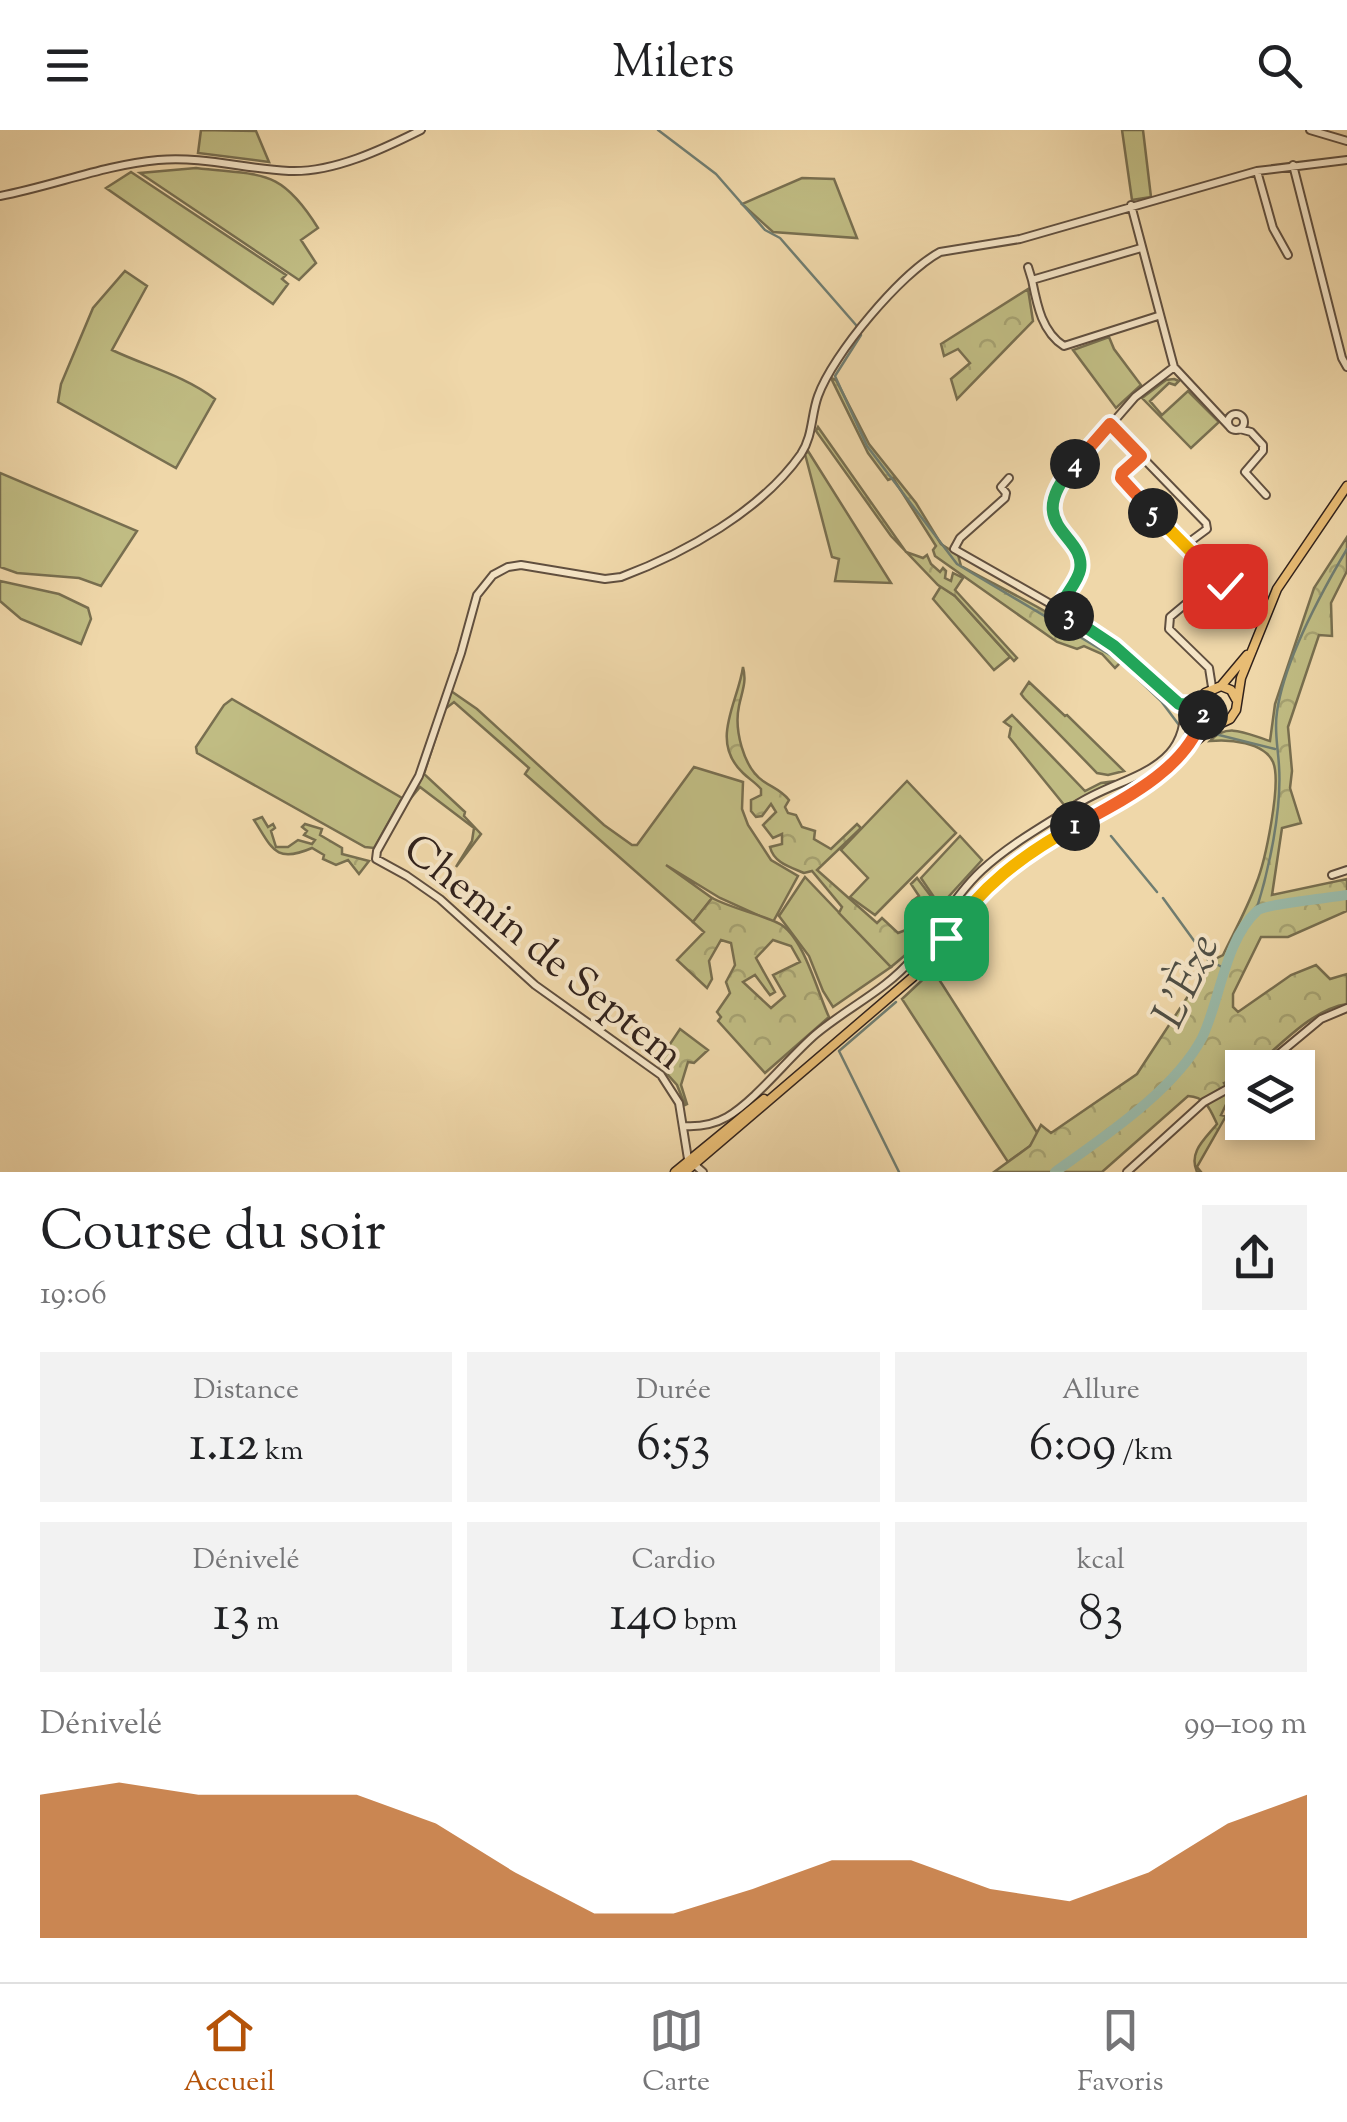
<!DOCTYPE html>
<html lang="fr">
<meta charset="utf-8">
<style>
body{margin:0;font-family:"Sorts Mill Goudy",serif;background:#f2f2f2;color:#202124;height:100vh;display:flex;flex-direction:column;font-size:38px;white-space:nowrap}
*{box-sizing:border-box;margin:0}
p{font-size:32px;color:#757577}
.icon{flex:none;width:55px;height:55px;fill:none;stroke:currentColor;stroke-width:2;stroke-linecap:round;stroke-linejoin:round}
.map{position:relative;height:1042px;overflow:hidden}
.side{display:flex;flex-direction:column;background:#fff;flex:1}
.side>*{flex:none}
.tools{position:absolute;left:1225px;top:920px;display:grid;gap:20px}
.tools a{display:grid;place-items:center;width:90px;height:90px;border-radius:0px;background:#fff;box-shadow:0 5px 15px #0003;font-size:50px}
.pin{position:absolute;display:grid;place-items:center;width:85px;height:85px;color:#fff;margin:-42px;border-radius:20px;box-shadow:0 5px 15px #0006}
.km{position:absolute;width:50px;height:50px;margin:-25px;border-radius:50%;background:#222;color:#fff;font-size:28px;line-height:50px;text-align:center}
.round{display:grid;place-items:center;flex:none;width:105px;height:105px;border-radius:0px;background:#f2f2f2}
.summary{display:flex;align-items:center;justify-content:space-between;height:170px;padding:0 40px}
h1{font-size:55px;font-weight:600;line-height:75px}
.figures{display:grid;grid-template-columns:repeat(3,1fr);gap:15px;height:170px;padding:10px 40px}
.figures div{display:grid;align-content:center;border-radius:0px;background:#f2f2f2;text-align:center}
.figures b{font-size:50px;font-weight:600}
.figures small{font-size:28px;font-weight:400}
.figures p{font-size:28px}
.chart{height:280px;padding:20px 40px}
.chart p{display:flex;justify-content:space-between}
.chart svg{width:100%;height:180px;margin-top:10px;fill:#b45309;opacity:.7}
header{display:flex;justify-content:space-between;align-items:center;height:130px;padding:0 40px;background:#fff;font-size:45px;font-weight:600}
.dock{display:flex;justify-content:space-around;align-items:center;height:140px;border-top:2px solid #e0e0e0;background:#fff;font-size:28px;color:#757577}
.dock a{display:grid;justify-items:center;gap:5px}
.dock .active{color:#b45309}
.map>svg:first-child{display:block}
.grass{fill:#c0bc83;stroke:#786f50;stroke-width:2.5}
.forest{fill:url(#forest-crowns);stroke:#786f50;stroke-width:2.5;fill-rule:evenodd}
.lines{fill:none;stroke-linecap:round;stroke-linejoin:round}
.stream{stroke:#707d71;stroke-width:2.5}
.river{stroke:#9abaa9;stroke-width:10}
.minor-casing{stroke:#604f3f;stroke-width:10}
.major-casing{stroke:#31221c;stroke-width:11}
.minor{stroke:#f5e5c7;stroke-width:6}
.major{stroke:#e8bc74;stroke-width:8}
.split-1-casing{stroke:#fff;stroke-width:20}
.split-2-casing{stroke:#fff;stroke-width:20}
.split-3-casing{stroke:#fff;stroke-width:20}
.split-4-casing{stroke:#fff;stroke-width:20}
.split-5-casing{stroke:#fff;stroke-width:20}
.split-6-casing{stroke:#fff;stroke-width:20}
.split-1{stroke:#f5b400;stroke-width:12}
.split-2{stroke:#f0652b;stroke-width:12}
.split-3{stroke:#22a559;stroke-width:12}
.split-4{stroke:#22a559;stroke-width:12}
.split-5{stroke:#f0652b;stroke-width:12}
.split-6{stroke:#f5b400;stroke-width:12}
.labels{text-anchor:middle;stroke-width:8;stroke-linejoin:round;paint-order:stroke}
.street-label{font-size:42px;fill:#31221c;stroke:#f5e5c7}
.water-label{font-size:45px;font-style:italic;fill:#505046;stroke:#f5e5c7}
</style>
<header><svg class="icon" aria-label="menu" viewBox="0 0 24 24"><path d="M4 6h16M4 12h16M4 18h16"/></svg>Milers<svg class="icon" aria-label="search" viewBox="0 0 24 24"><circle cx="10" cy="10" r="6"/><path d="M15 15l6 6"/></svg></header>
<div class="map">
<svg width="1347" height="1042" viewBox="0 0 1347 1042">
<defs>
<pattern id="forest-crowns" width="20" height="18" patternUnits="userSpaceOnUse" patternTransform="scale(2.5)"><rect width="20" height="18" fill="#c0bc83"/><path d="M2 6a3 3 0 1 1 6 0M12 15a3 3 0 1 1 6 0" fill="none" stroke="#a5a171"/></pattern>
</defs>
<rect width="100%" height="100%" fill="#efd7a9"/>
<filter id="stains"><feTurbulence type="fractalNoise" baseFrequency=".002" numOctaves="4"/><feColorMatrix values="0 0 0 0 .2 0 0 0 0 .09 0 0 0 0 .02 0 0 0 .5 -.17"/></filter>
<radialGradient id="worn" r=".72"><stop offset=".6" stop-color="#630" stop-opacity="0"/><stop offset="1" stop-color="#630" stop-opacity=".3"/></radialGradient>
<!-- grass -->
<path class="grass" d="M201 0 256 1 269 32 198 23Z
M1122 0H1143L1151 67 1132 70Z
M196 38C262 46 280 37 318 98L301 110 316 133 299 150 140 43Z
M131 42 286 145 282 149 288 154 273 174 106 58Z
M802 48 834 49 857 108 773 102 742 74Z
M125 141 147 156 112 220C148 237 183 245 215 269L176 338 58 272 61 254 93 178Z
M1109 207 1114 219 1141 255 1116 278 1073 220Z
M1174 249 1179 251 1175 255 1169 253 1150 271 1162 285 1188 261 1219 292 1191 318 1142 268 1166 250Z
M808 321 891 453 835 451 839 429 832 427 805 324Z
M0 343 137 401 101 456 79 448 17 443 0 437Z
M0 451 59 464 88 478 91 489 81 514 21 489 0 471Z
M941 456 955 466 1010 527 994 540 933 469Z
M1029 552 1065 586 1067 585 1124 641 1108 645 1097 643 1024 568 1021 564Z
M451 561 477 579 604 695 632 715H637L694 637 743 652 742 679 748 695 771 730 798 746 773 792 720 768 666 735 712 768 693 792 525 644 529 638 454 572 445 579 424 644 465 682 464 686 481 704 456 737 472 711 474 698 420 657 406 674Z
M232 569 402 668 374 718 365 717 197 623 196 617 224 575Z
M1012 585 1085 661 1101 653 1115 651 1065 676 1009 607 1011 597 1004 592Z
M907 651 956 703 875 785 850 767 868 748 841 720Z
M960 706 982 730 940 776 921 748Z
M805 747 891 837 833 877 823 861 809 826 779 786Z
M933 840 1038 1004 1030 1016 1008 1032 902 869Z"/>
<!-- forest -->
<path class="forest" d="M1028 159 1033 191 957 269 951 249 970 233 958 219 944 226 941 214Z
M831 248 836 250 869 314 916 373 941 414 958 425 961 436C1016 466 1073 493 1122 531L1115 538 1102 524 1084 516 1077 519 1057 512 935 426 933 420 936 416 893 348 888 350 868 323Z
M818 297 906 422 923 428 927 425 931 434 940 442 943 438 946 441 945 448 951 451 953 443 963 448 955 460 1017 528 1014 531 955 466 938 455 891 406 816 301Z
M1347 407V441L1331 473 1332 506 1319 505 1288 597 1292 641 1290 658 1301 693 1282 698 1272 765 1347 749V781L1288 807H1261L1233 864V877L1238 882 1291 845 1316 835 1330 849 1347 844V874C1312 879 1280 916 1254 937L1242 938V945L1224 953 1231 964 1221 985 1226 986 1197 1037 1201 1042H1197C1188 1022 1205 1009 1217 994 1210 979 1206 967 1188 966L1102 1042H994L1030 1016 1041 995 1051 1003 1137 944 1211 831 1223 825C1234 802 1247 779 1256 754 1265 732 1282 653 1273 632 1264 612 1229 609 1210 611 1228 591 1249 605 1270 611L1275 574 1314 458Z
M743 537C747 552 742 561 739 576 734 599 743 637 763 651 773 658 781 660 789 670L785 677 788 683 796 685 802 697 815 701 814 709 831 719 857 694 861 698 817 740 877 793 882 788 898 803 911 798 915 789 906 785 912 771 919 766 911 754 917 748 943 782 916 816 891 837 839 783 842 777 812 741 804 743C790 737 774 733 770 717L782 714V704L773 708 763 695 776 682 771 674 762 686 756 687 751 681V670L761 665V659C755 652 749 649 743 643 709 611 738 573 743 537Z
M262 687 268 697 273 694 275 698 271 701 276 717H288L298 710 312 714 315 710 304 705 307 701 302 697 305 694 322 699 320 705 342 718V724L369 731 359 744 348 730 336 735 323 729 324 725 312 718C275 734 272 718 254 690Z
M712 768C733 779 757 783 778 793 803 804 818 864 829 887L765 943 718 891 721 887 717 882 730 863 726 852 735 835 731 813 721 810 709 831 712 849 707 858 677 830 704 802 693 792ZM773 810 791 816 800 832 773 845 785 866 771 878 743 852 755 845 770 865 775 862 756 828Z
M680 899 708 920 694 933 688 932 681 955 687 974 685 975 677 955 659 935 660 929Z"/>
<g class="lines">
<!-- stream -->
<path class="stream" d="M658 0 716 44 765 100 780 108 856 195 861 205 835 246 867 316 957 434 1117 529 1161 571 1179 595
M1187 597 1203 601
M1211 603 1275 619
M1111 706 1157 762
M1163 768 1208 830 1226 839
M1256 781C1269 740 1282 679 1279 636 1278 617 1274 601 1277 582 1284 531 1321 463 1347 419
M896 872 839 921 899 1042"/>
<!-- river -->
<path class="river" d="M1055 1042C1102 1008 1174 961 1202 908 1220 871 1225 810 1257 781 1264 774 1331 768 1347 765"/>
<!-- minor casing -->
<g class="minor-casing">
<path id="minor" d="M1310 0 1347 11
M1293 35 1342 228 1347 237
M1257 41 1273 98 1288 125
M0 66C53 56 104 35 158 30 203 26 245 39 289 41 333 43 383 19 421 0
M1131 75 1174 237 1229 296
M1141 118 1032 150C1037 175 1042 202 1064 216L1158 186
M1028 137 1032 150
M1174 237 1135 267 1056 358C1047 392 1072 407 1080 436L1061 476 1064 482 1114 516 1179 574 1200 575
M1228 292a8 8 0 1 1 16 0a8 8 0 1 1-16 0Z
M1110 294 1206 393 1207 399 1184 416
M1240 299 1251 302 1263 315V321L1245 342 1266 365
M1141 325 1122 343 1123 351 1225 456
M1009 348 1001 357 1006 363 1005 368 960 408 954 419 1063 481
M1188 472 1170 487 1169 499 1209 538 1212 557
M1332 745 1347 740
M1262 938 1321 889 1347 878
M684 996C700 997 713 995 727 987 756 970 789 927 816 904 847 878 886 860 912 829 937 801 954 766 982 740 1010 714 1045 695 1076 675 1119 646 1188 644 1184 576
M703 1042 688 1029 679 973 661 945 535 855 440 769 407 746 376 729 377 721 419 646 461 523 477 465 493 445 508 437 521 435 605 449 621 447C685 423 761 381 801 324 813 306 811 285 818 266 833 224 901 143 940 122L1020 109 1257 41 1347 30
M1127 1042 1204 972 1242 951"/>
</g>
<!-- major casing -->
<g class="major-casing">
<path id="major" d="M1221 556 1247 525
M1218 593 1208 590 1201 580 1205 563 1221 556 1231 560 1236 569
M675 1042 764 969
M685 1042 913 847 972 773 1010 736 1130 665 1213 597 1230 589 1236 580 1241 548 1277 459 1347 356"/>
</g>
<!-- minor -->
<use href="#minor" class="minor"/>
<!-- major -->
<use href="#major" class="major"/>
</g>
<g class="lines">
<!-- split-1 casing -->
<g class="split-1-casing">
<path id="split-1" d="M946 808C980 757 1022 725 1075 696"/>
</g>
<!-- split-2 casing -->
<g class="split-2-casing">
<path id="split-2" d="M1075 696C1121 671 1188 639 1203 585"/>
</g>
<!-- split-3 casing -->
<g class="split-3-casing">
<path id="split-3" d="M1069 486 1114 516 1179 574 1200 575 1203 585"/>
</g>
<!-- split-4 casing -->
<g class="split-4-casing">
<path id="split-4" d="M1069 486 1061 475C1066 464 1078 451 1080 440 1087 403 1019 398 1075 334"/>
</g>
<!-- split-5 casing -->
<g class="split-5-casing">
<path id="split-5" d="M1075 334 1110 294 1141 326 1122 343 1121 348 1153 383"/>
</g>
<!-- split-6 casing -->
<g class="split-6-casing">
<path id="split-6" d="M1153 383 1225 456"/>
</g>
<!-- split-1 -->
<use href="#split-1" class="split-1"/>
<!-- split-2 -->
<use href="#split-2" class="split-2"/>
<!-- split-3 -->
<use href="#split-3" class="split-3"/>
<!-- split-4 -->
<use href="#split-4" class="split-4"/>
<!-- split-5 -->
<use href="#split-5" class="split-5"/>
<!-- split-6 -->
<use href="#split-6" class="split-6"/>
</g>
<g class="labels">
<!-- street labels -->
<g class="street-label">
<text transform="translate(545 820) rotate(39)" y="15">Chemin de Septem</text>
</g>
<!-- water labels -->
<g class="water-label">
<text transform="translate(1184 850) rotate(-65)" y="16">L'Èze</text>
</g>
</g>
<rect width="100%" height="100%" filter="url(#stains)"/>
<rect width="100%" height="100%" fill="url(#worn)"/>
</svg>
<div class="tools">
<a><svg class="icon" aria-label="layers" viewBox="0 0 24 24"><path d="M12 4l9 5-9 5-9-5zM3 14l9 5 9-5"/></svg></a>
</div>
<div class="pin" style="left:946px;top:808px;background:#1e9e55"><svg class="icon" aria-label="arrive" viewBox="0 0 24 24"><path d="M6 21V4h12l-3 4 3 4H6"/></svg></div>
<div class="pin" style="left:1225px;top:456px;background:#d93025"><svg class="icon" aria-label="check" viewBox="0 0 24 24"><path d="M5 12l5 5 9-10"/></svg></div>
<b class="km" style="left:1075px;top:696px">1</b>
<b class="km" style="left:1203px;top:585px">2</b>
<b class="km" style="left:1069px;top:486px">3</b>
<b class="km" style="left:1075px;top:334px">4</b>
<b class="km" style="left:1153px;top:383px">5</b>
</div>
<section class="side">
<div class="summary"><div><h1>Course du soir</h1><p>19:06</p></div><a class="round"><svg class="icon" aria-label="share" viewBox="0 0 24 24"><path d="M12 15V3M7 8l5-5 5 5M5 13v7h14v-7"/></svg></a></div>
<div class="figures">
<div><p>Distance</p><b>1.12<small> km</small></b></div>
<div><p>Durée</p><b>6:53</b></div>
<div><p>Allure</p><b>6:09<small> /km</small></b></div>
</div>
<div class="figures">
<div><p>Dénivelé</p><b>13<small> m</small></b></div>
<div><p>Cardio</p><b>140<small> bpm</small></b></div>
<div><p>kcal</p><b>83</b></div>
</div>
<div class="chart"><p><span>Dénivelé</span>99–109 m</p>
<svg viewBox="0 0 160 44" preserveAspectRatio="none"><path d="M0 44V9L10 6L20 9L30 9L40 9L50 16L60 28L70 38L80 38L90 32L100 25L110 25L120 32L130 35L140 28L150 16L160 9V44z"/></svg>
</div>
</section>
<nav class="dock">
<a class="active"><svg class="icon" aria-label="home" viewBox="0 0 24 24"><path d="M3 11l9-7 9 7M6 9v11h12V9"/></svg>Accueil</a>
<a><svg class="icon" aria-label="map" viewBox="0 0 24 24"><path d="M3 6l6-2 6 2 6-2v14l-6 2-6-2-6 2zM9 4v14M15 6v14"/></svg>Carte</a>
<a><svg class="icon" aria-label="saved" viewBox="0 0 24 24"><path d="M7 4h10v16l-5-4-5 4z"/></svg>Favoris</a>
</nav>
